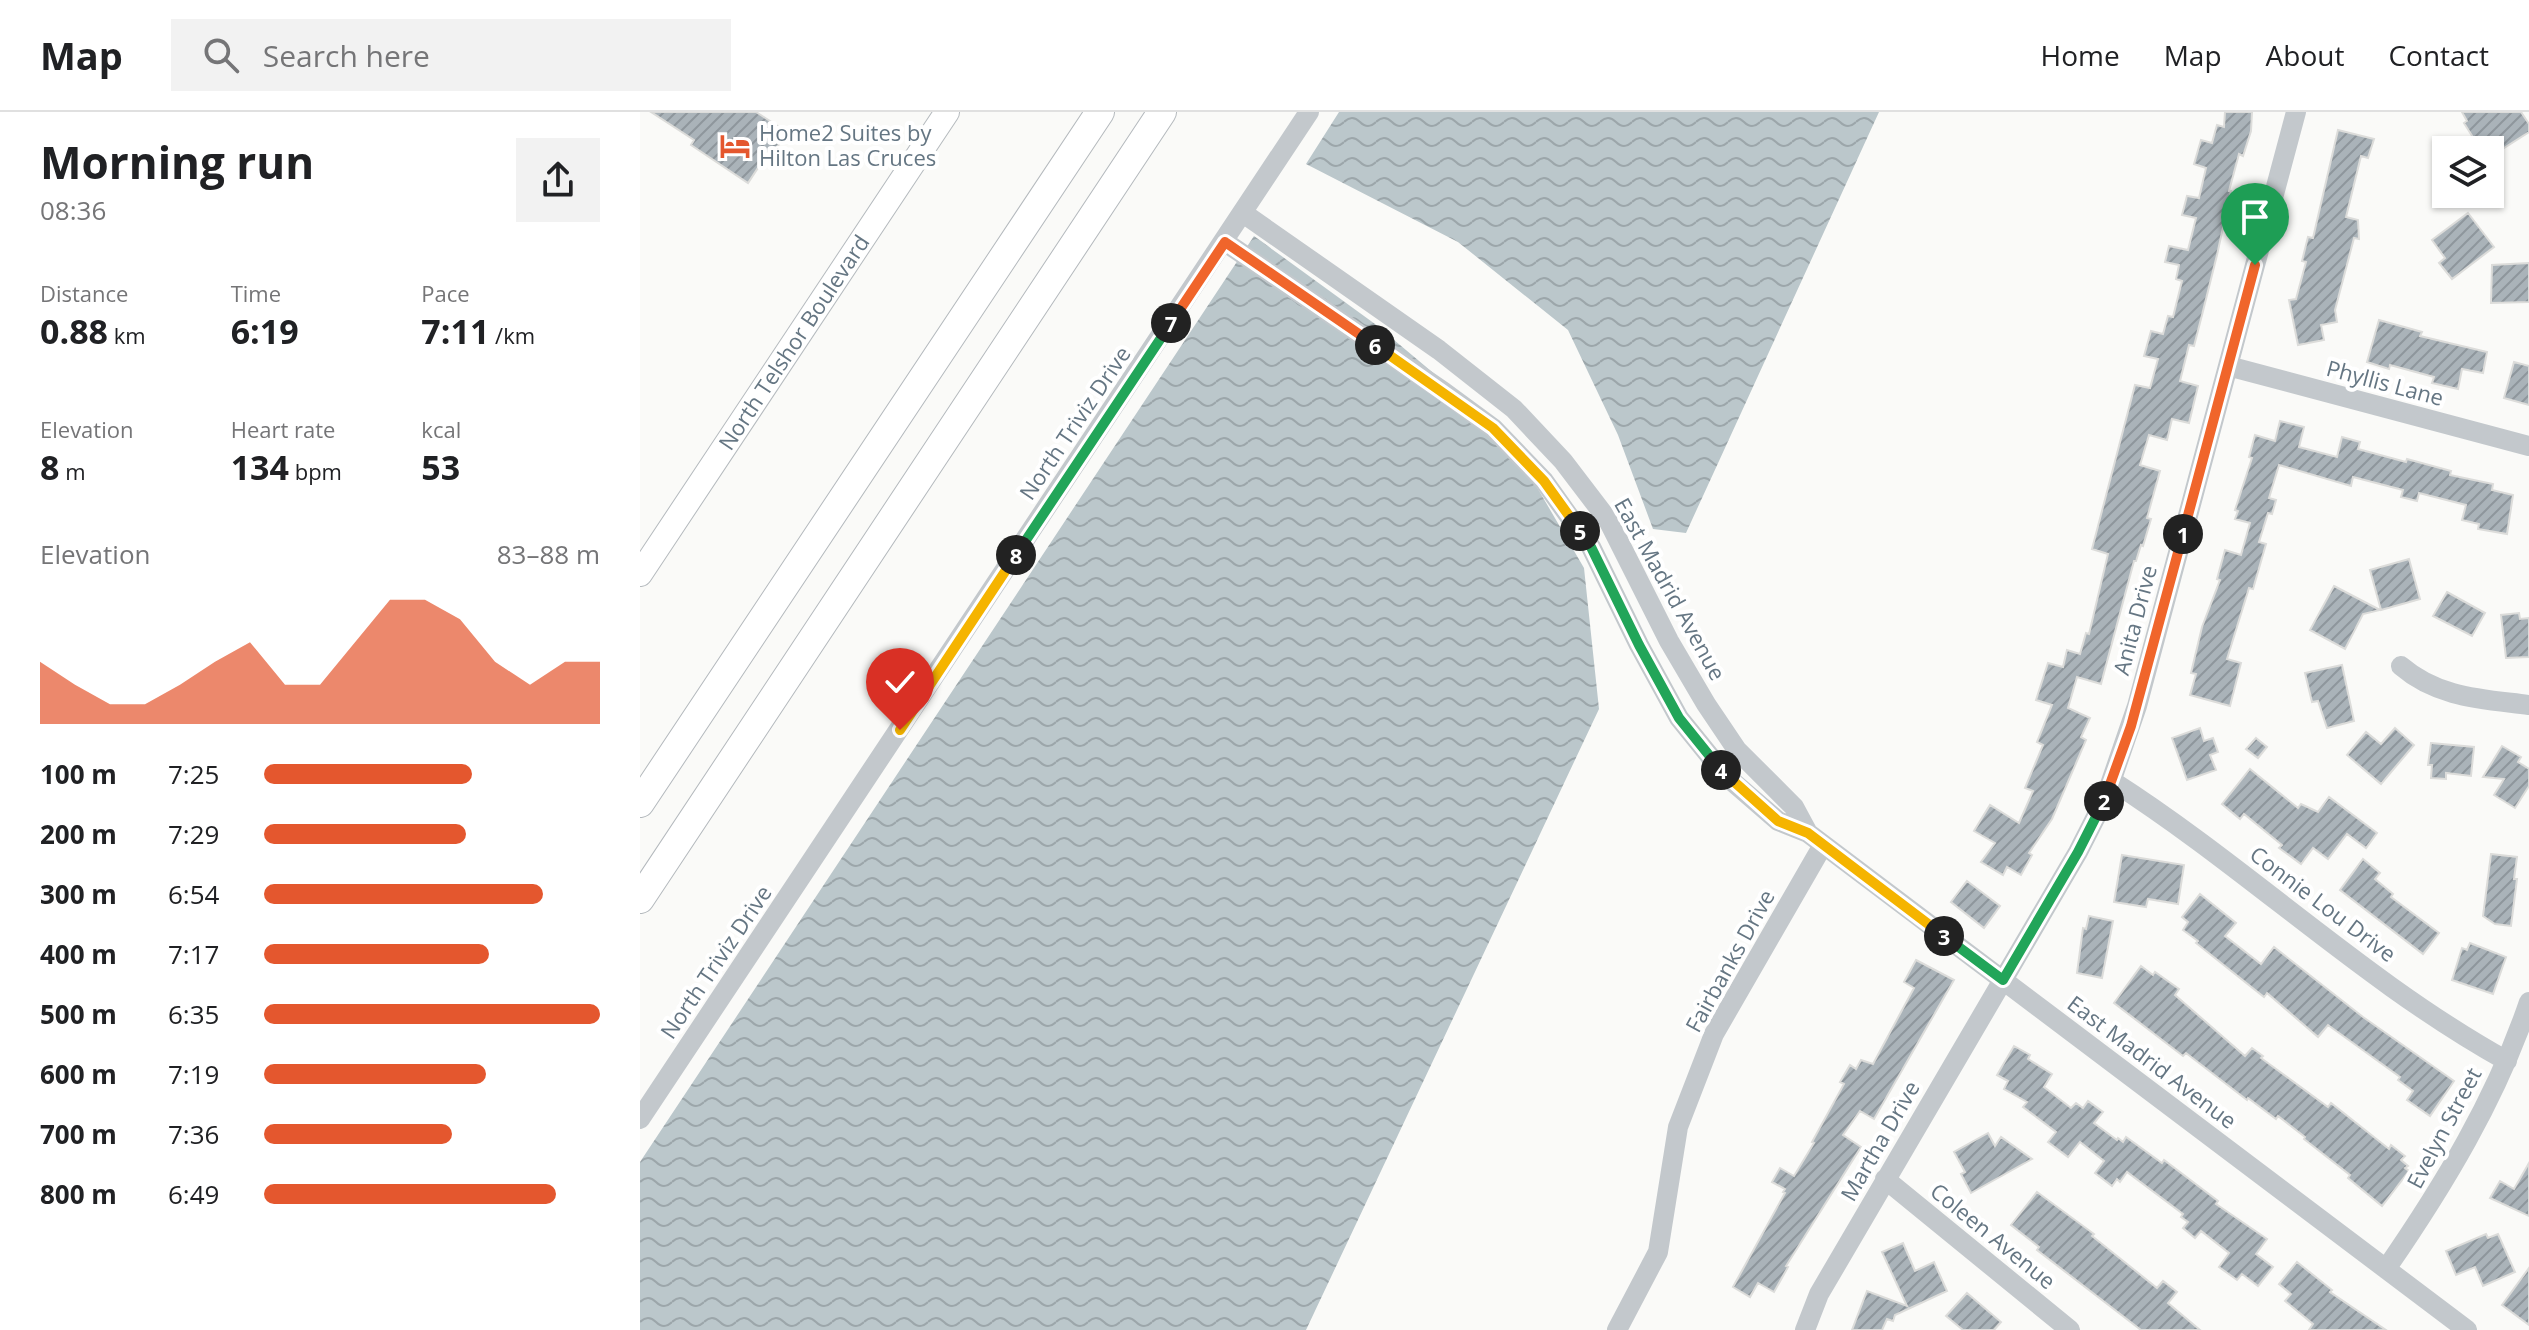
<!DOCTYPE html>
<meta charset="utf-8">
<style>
body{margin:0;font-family:"Open Sans",sans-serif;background:#f2f2f2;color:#202124;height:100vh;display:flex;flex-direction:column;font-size:30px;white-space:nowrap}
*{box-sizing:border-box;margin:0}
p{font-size:26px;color:#757577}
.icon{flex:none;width:44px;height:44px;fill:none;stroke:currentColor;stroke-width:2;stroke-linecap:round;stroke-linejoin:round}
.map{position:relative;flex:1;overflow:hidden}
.side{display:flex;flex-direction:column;background:#fff;width:640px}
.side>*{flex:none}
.buttons{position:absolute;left:1792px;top:24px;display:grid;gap:16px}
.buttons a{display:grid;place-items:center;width:72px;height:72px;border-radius:0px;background:#fff;box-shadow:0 2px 6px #0004;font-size:40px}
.pin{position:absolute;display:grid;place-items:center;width:68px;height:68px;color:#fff;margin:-82px -34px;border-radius:50% 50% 50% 0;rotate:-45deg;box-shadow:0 0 8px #0007}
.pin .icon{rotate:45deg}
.km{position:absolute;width:40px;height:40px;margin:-20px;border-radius:50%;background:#222;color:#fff;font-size:22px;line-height:40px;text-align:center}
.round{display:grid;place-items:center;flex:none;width:84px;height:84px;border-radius:0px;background:#f2f2f2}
.overview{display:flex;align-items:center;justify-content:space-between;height:136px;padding:0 40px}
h1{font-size:44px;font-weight:700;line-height:60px}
.figures{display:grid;grid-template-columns:repeat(3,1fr);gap:12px;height:136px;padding:8px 40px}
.figures div{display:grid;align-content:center}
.figures b{font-size:34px;font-weight:700}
.figures small{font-size:22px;font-weight:400}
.figures p{font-size:22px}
.chart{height:224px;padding:16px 40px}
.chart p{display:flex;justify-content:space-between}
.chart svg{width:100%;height:144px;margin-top:8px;fill:#e4572e;opacity:.7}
ul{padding:0 40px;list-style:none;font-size:26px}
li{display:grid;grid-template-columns:128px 96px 1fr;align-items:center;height:60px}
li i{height:20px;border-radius:10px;background:#e4572e}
header{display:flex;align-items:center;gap:48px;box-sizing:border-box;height:112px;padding:0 40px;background:#fff;border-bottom:2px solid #e0e0e0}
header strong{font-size:38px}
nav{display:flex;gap:44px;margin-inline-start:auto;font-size:28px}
.search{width:560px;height:72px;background:#f2f2f2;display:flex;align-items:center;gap:20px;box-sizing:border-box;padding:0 28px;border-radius:0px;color:#757577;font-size:30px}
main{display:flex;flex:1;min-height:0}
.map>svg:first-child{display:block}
.water{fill:url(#water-waves)}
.building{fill:url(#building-hatch);stroke:#dcdcda;stroke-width:2}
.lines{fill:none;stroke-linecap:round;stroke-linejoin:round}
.major-casing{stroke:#b5babe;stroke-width:26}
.highway-casing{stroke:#b4b9bd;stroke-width:30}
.minor{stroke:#c3c8cc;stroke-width:20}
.major{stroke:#fff;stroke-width:24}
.highway{stroke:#fff;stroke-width:28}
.split-1-casing{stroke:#fff;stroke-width:16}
.split-2-casing{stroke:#fff;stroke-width:16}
.split-3-casing{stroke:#fff;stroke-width:16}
.split-4-casing{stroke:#fff;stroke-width:16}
.split-5-casing{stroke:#fff;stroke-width:16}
.split-6-casing{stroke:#fff;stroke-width:16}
.split-7-casing{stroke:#fff;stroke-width:16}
.split-8-casing{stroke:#fff;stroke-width:16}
.split-9-casing{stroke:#fff;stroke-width:16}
.split-1{stroke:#f0652b;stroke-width:10}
.split-2{stroke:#f0652b;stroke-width:10}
.split-3{stroke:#22a559;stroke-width:10}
.split-4{stroke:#f5b400;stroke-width:10}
.split-5{stroke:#22a559;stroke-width:10}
.split-6{stroke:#f5b400;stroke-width:10}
.split-7{stroke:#f0652b;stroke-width:10}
.split-8{stroke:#22a559;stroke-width:10}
.split-9{stroke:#f5b400;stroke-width:10}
.labels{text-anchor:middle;stroke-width:8;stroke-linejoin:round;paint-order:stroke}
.poi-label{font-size:22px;fill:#657683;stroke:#fff;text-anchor:start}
.street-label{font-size:22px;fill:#657683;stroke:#fff}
</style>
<header>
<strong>Map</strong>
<div class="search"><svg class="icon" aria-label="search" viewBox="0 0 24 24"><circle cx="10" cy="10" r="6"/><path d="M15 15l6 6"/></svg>Search here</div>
<nav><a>Home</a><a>Map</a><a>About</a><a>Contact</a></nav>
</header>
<main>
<section class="side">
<div class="overview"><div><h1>Morning run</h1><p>08:36</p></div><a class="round"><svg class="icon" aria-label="share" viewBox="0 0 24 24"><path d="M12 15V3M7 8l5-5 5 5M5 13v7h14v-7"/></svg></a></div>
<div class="figures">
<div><p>Distance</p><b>0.88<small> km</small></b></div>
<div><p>Time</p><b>6:19</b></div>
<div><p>Pace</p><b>7:11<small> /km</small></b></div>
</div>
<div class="figures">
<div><p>Elevation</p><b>8<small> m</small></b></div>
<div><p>Heart rate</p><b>134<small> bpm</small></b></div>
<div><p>kcal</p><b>53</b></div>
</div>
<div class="chart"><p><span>Elevation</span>83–88 m</p>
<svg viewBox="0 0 160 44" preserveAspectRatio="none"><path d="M0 44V25L10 32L20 38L30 38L40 32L50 25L60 19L70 32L80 32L90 19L100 6L110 6L120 12L130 25L140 32L150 25L160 25V44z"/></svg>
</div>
<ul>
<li><b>100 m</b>7:25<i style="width:62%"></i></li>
<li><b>200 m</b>7:29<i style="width:60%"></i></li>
<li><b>300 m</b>6:54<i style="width:83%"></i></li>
<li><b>400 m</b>7:17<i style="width:67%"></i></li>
<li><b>500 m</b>6:35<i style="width:100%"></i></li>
<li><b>600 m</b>7:19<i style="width:66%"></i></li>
<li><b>700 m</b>7:36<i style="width:56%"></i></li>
<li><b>800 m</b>6:49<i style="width:87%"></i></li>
</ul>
</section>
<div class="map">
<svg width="1889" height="1218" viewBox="0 0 1889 1218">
<defs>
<pattern id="water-waves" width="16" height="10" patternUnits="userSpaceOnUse" patternTransform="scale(2)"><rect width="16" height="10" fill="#bbc7cb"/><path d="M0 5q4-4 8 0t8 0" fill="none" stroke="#9ca6aa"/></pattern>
<pattern id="building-hatch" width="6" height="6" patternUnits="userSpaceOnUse" patternTransform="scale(2)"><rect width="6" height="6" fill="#aab3b9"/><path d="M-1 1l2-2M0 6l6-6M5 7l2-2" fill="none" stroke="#8e969c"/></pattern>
</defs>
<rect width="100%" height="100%" fill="#fafaf8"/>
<!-- water -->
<path class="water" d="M699 0H1239L1046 421 1013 417 978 323 928 218 818 130 666 52Z
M614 124 735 212 866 322 944 456 959 597 666 1218H0V1050Z"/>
<!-- building -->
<path class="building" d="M11 0H116L147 20 136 37 131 36 108 71 51 33 54 28Z
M1585 0H1612L1611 19 1603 44 1599 42 1589 79H1591L1577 143 1562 203 1554 234 1549 233 1540 269 1558 274 1549 311 1532 307 1527 328 1509 323 1500 353 1520 359 1507 406 1511 407 1503 434 1501 433 1496 449H1494L1461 572 1437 565 1428 596 1450 606 1441 625 1446 628 1412 707 1389 741 1392 743 1381 763 1367 755 1363 763 1341 750 1355 731 1334 719 1350 693 1379 711 1393 679 1385 676 1403 633 1397 630 1412 593 1396 588 1408 551 1423 555 1427 538 1440 542 1446 521 1449 522 1468 442 1452 437 1495 273 1510 276 1518 247 1504 244 1511 219 1523 222 1528 204 1533 205 1542 169 1536 167 1539 153 1525 150 1529 134 1548 138 1556 106 1542 103 1547 84 1559 86 1566 56 1554 52 1561 28 1572 31 1577 13 1584 15Z
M1822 0H1881L1889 12V20L1853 43 1850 38H1841L1824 11 1827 9Z
M1698 18 1734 27 1728 46 1721 44 1706 105 1718 108 1719 127 1714 126 1695 198 1697 210 1681 213 1684 228 1658 233 1649 188 1656 187 1666 150 1662 149 1668 125 1673 126Z
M1828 101 1854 135 1812 167 1799 151 1805 146 1792 128Z
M1889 151V190L1851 191 1852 153Z
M1739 208 1782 220 1780 224 1847 240 1843 261 1822 257 1818 277 1792 271 1794 265 1750 253 1749 257 1727 250Z
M1874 250 1889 254V293L1864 286Z
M1640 309 1664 315 1659 335 1697 345 1702 325 1720 330 1718 337 1766 350 1767 347 1811 359 1810 363 1853 372 1852 378 1873 383 1867 422 1838 417 1839 412 1822 408 1826 393 1779 381 1777 389 1761 385 1763 378 1713 365 1711 374 1639 353 1629 386 1636 388 1632 402 1628 401 1619 430 1626 432 1613 477 1609 476 1587 547 1601 551 1590 594 1550 583 1556 562 1551 561 1562 515 1580 468 1577 467 1585 438 1601 443 1610 411 1595 407 1598 399 1595 398 1612 346 1609 345 1615 323 1635 329Z
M1769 447 1780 487 1741 498 1730 458Z
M1694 474 1740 498 1723 502 1705 537 1670 518Z
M1807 480 1845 501 1832 524 1793 504Z
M1879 501 1880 507 1889 506V545L1866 546 1861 503Z
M1702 553 1714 609 1687 616 1678 589 1672 590 1665 561Z
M1560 616 1564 629 1573 626 1578 640 1570 643 1576 658 1547 668 1532 626Z
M1755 616 1774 633 1741 672 1707 643 1726 620 1741 632Z
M1616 626 1627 635 1618 646 1606 637Z
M1791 631 1834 635 1831 664 1806 661V667L1791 666 1792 653H1788Z
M1862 634 1881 645 1878 650 1889 657V674L1875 696 1854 683 1864 667 1843 665Z
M1610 657 1658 696 1661 692 1678 700 1689 685 1737 721 1726 736 1707 722 1688 747 1673 736 1661 752 1639 736 1642 733 1604 702 1600 707 1582 692Z
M1851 742 1877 745 1874 767H1877L1871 814 1855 812 1843 804Z
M1482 743 1544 753 1538 792 1508 787 1506 795 1474 790Z
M1723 747 1740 761 1735 767 1753 782 1751 785 1799 821 1783 842 1700 778Z
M1327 769 1360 794 1344 816 1311 790Z
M1560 782 1596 811 1585 824 1621 852 1634 835 1723 905 1814 969 1790 1004 1767 988 1773 979 1758 968 1760 965 1688 913 1678 925 1627 881 1624 885 1556 831 1558 829 1543 818 1548 810 1542 805Z
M1449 804 1473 809 1462 866 1437 861 1443 816 1446 817Z
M1830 831 1866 845 1853 882 1812 868 1822 836 1827 838Z
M1276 848 1314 868 1234 1007 1220 999 1203 1023 1221 1035 1146 1154 1148 1155 1134 1180 1118 1171 1110 1185 1093 1175 1145 1081 1143 1080 1145 1077 1132 1070 1140 1056 1154 1064 1174 1031 1172 1030 1204 972 1200 970 1210 953 1216 957 1221 948 1233 952 1274 876 1264 870Z
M1501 854 1513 863 1515 860 1539 877 1535 883 1605 944 1612 936 1623 944 1621 946 1688 995 1691 991 1749 1037 1751 1033 1765 1044 1761 1048 1768 1054 1765 1056 1769 1059 1742 1094 1708 1066 1710 1063 1664 1027 1665 1025 1638 1004 1636 1007 1608 986 1607 988 1546 941 1543 944 1474 891Z
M1374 934 1390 943 1388 947 1412 962 1404 975 1431 996 1436 991 1443 996 1448 989 1463 1000 1454 1011 1477 1028 1478 1026 1483 1030 1486 1025 1522 1051 1524 1048 1578 1089 1576 1092 1627 1127 1616 1142 1633 1155 1618 1174 1602 1162 1597 1168 1579 1155 1589 1141 1561 1119 1555 1126 1543 1116 1548 1110 1541 1105 1543 1102 1487 1060 1480 1070 1477 1067 1472 1074 1455 1061 1464 1049 1440 1030 1428 1045 1408 1030 1416 1020 1383 995 1387 990 1364 977 1368 969 1357 963Z
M1348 1021 1355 1034 1361 1025 1392 1047 1331 1081 1321 1062 1325 1060 1314 1040Z
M1889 1051V1104L1850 1086 1860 1069 1874 1077Z
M1397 1080 1454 1122 1452 1124 1517 1176 1523 1169 1537 1180 1528 1191 1560 1218H1501L1397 1138 1399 1135 1371 1113Z
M1846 1122 1848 1126 1858 1122 1875 1160 1843 1174 1835 1155 1816 1163 1806 1139Z
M1263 1131 1275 1159 1294 1150 1307 1179 1255 1203 1253 1209 1247 1207 1242 1218H1212L1227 1179 1267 1194 1242 1140Z
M1657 1150 1692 1178 1690 1180 1746 1218H1669L1673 1212 1645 1189 1651 1182 1639 1172Z
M1889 1156V1213L1862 1193Z
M1327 1181 1361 1210 1354 1218H1323L1306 1204Z"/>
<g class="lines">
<!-- major casing -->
<g class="major-casing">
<g id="major">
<path id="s1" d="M0 462 307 0"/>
</g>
</g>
<!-- highway casing -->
<g class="highway-casing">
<path id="highway" d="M0 691 460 0
M0 787 522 0"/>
</g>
<!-- minor -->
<path class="minor" d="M603 101 799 238 874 297 923 349 968 408 1029 529 1066 592 1097 638 1154 695 1168 721
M585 130 804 280 853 316 904 369 951 435 999 533 1039 606 1086 664 1138 709 1168 721 1827 1218
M1588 254 1889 334
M1761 554C1798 586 1843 587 1889 593
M1472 669C1608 756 1726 871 1867 949
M0 1007 669 0
M1245 1067 1430 1218
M1746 1157C1804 1073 1856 987 1889 890
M977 1218 1018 1140 1038 1015 1074 922 1183 733
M1165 1218 1179 1182 1438 740 1465 687 1497 594 1656 0"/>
<!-- major -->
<use href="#major" class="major"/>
<!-- highway -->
<use href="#highway" class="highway"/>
</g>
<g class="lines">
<!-- split-1 casing -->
<g class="split-1-casing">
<path id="split-1" d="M1543 422 1615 153"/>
</g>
<!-- split-2 casing -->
<g class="split-2-casing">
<path id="split-2" d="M1464 689 1491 614 1543 422"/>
</g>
<!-- split-3 casing -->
<g class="split-3-casing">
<path id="split-3" d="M1304 824 1363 868 1438 740 1464 689"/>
</g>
<!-- split-4 casing -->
<g class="split-4-casing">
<path id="split-4" d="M1081 658 1138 709 1168 721 1304 824"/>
</g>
<!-- split-5 casing -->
<g class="split-5-casing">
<path id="split-5" d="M940 419 951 435 999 533 1039 606 1081 658"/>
</g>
<!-- split-6 casing -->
<g class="split-6-casing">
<path id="split-6" d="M735 233 853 316 904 369 940 419"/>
</g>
<!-- split-7 casing -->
<g class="split-7-casing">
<path id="split-7" d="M531 211 585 130 735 233"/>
</g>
<!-- split-8 casing -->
<g class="split-8-casing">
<path id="split-8" d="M376 443 531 211"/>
</g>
<!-- split-9 casing -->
<g class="split-9-casing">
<path id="split-9" d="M260 618 376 443"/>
</g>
<!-- split-1 -->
<use href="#split-1" class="split-1"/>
<!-- split-2 -->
<use href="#split-2" class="split-2"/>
<!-- split-3 -->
<use href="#split-3" class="split-3"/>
<!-- split-4 -->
<use href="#split-4" class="split-4"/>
<!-- split-5 -->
<use href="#split-5" class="split-5"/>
<!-- split-6 -->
<use href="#split-6" class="split-6"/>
<!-- split-7 -->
<use href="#split-7" class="split-7"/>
<!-- split-8 -->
<use href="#split-8" class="split-8"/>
<!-- split-9 -->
<use href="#split-9" class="split-9"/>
</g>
<!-- icons -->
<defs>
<g id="hotel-bare" transform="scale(2.4)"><path d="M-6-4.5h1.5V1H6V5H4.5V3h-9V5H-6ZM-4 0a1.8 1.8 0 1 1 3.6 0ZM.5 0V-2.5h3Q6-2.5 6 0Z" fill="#e4572e" stroke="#fff" stroke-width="2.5" paint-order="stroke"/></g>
</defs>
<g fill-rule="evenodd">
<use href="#hotel-bare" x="95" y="34"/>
</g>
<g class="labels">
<!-- poi labels -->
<g class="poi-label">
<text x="119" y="29">Home2 Suites by<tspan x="119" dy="25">Hilton Las Cruces</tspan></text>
</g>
<!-- street labels -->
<g class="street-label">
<text dy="8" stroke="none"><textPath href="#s1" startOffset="278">North Telshor Boulevard</textPath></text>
<text transform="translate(1745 271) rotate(15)" y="8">Phyllis Lane</text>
<text transform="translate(435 311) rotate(-56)" y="8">North Triviz Drive</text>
<text transform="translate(1030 477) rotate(61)" y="8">East Madrid Avenue</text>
<text transform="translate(1495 508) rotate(-75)" y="8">Anita Drive</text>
<text transform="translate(1683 792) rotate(37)" y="8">Connie Lou Drive</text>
<text transform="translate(1090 849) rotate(-61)" y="8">Fairbanks Drive</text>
<text transform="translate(76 850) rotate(-56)" y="8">North Triviz Drive</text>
<text transform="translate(1512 950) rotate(37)" y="8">East Madrid Avenue</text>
<text transform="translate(1804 1016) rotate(-62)" y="8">Evelyn Street</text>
<text transform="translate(1240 1029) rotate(-60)" y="8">Martha Drive</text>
<text transform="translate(1353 1124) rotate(39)" y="8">Coleen Avenue</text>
</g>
</g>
</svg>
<div class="buttons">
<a><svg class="icon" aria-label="layers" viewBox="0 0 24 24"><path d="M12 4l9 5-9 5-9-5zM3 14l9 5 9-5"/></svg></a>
</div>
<div class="pin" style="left:1615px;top:153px;background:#1e9e55"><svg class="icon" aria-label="arrive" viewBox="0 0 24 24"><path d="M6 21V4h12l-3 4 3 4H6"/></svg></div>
<div class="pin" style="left:260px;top:618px;background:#d93025"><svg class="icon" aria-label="check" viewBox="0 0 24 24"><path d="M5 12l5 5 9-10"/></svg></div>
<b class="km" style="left:1543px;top:422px">1</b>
<b class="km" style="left:1464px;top:689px">2</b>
<b class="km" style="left:1304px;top:824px">3</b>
<b class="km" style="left:1081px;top:658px">4</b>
<b class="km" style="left:940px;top:419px">5</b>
<b class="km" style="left:735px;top:233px">6</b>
<b class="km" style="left:531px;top:211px">7</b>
<b class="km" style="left:376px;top:443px">8</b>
</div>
</main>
